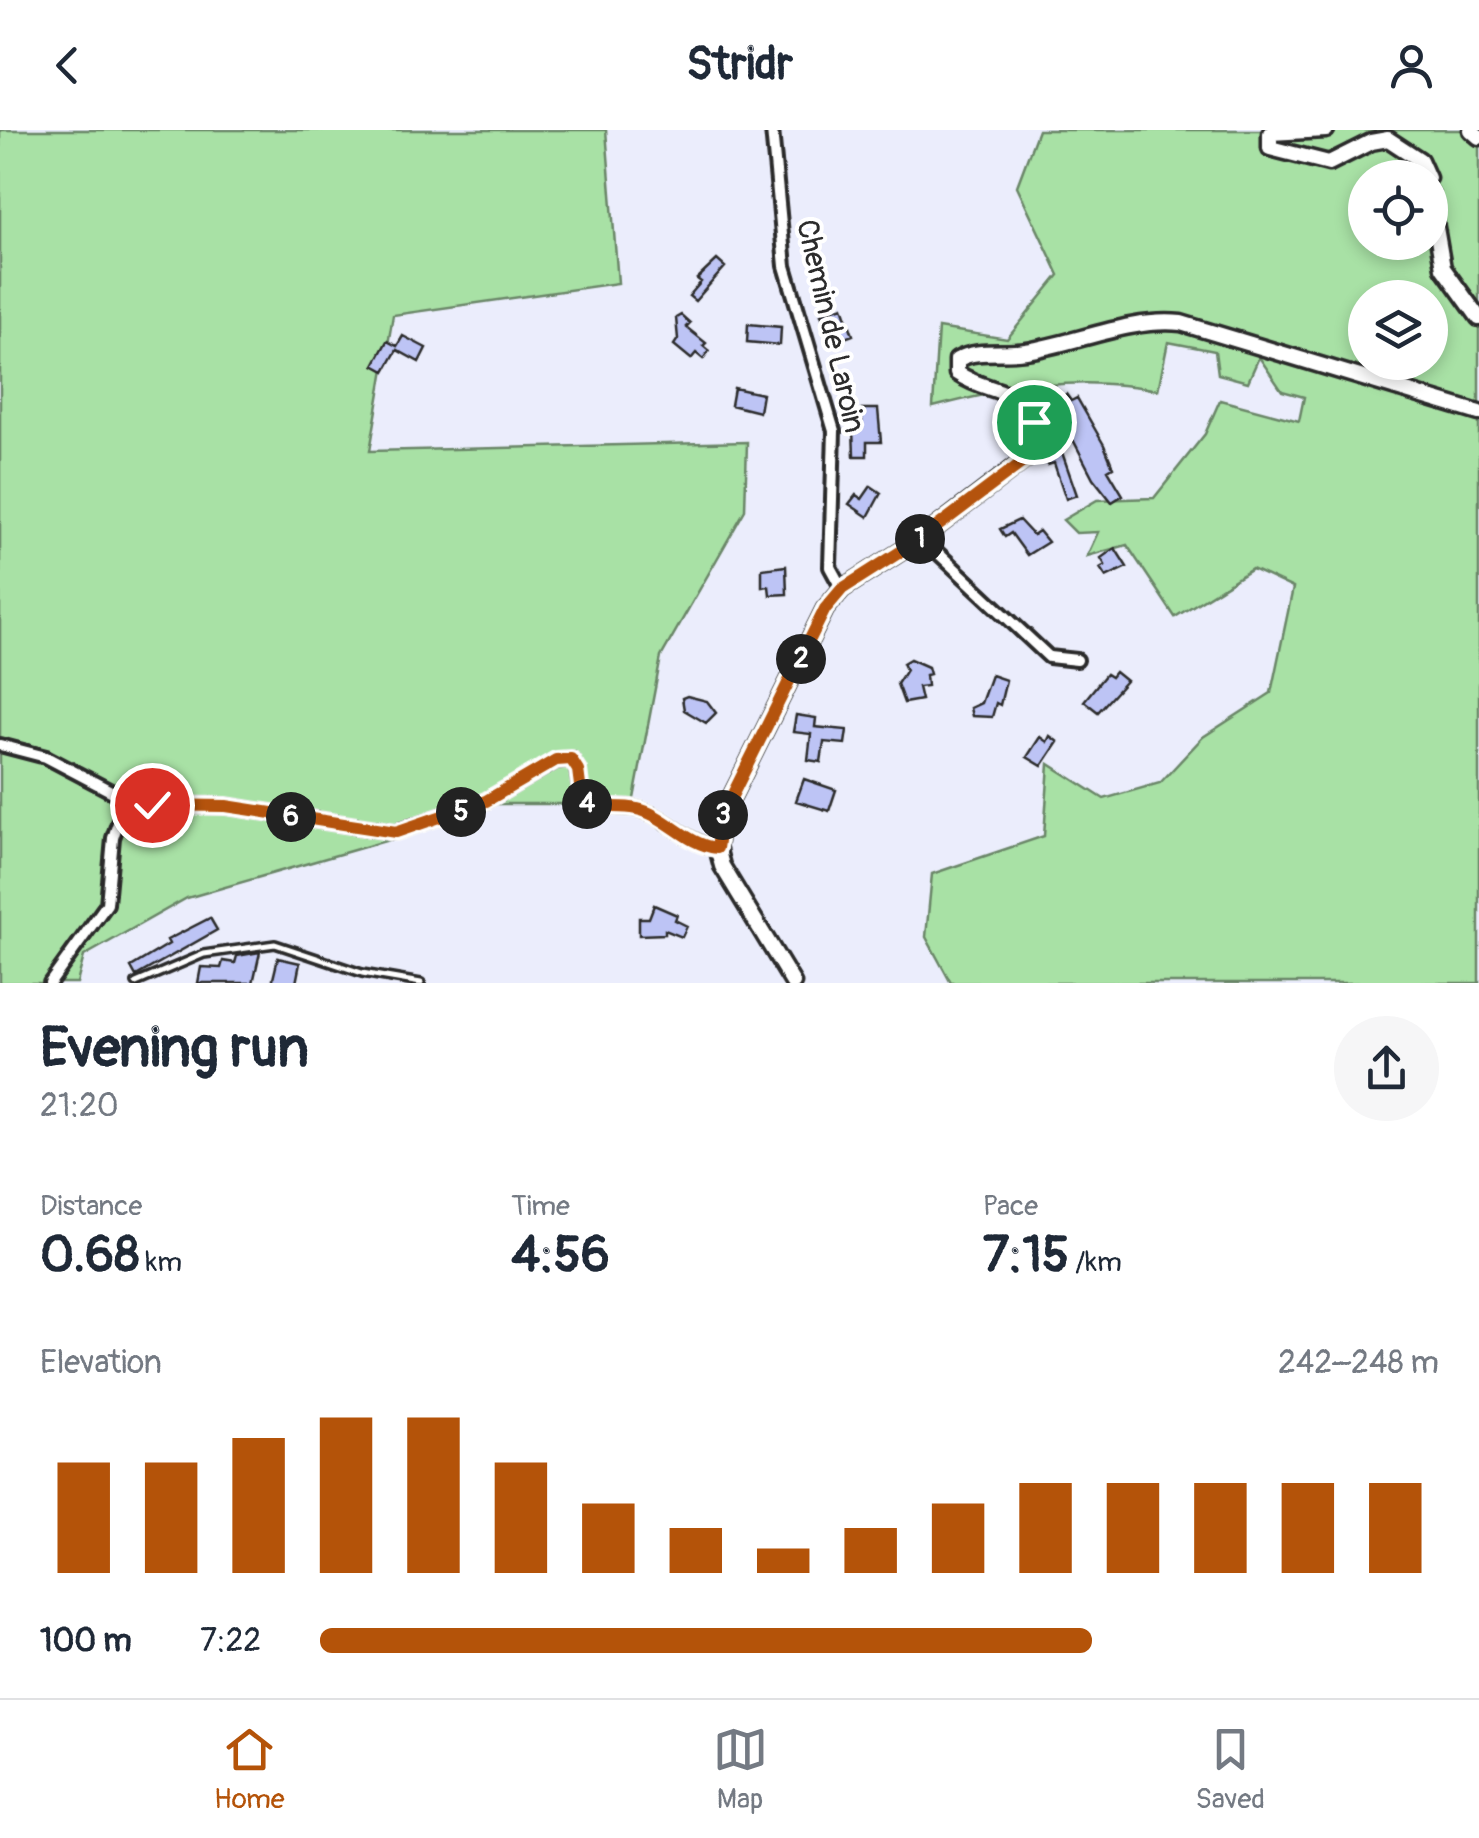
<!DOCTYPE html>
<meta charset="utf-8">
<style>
body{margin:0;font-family:Pangolin,sans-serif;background:#f6f6f7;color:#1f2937;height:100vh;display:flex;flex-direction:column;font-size:38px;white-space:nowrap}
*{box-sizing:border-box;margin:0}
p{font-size:32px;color:#747a83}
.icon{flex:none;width:55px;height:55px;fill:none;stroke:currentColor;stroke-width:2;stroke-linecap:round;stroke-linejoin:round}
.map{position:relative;height:853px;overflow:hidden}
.panel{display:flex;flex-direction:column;background:#fff;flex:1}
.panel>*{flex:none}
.fabs{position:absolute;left:1348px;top:30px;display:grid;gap:20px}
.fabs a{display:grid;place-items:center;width:100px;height:100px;border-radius:50%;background:#fff;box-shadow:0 5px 15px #0003;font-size:50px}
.pin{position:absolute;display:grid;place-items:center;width:85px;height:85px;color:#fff;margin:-42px;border:5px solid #fff;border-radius:50%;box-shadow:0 2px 10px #0007}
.km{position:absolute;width:50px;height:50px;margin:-25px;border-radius:50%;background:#222;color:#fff;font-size:28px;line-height:50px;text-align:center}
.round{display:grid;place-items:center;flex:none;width:105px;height:105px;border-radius:52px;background:#f6f6f7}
.headline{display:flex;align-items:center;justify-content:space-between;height:170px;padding:0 40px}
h1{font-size:55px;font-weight:800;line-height:75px}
.stats{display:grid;grid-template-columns:repeat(3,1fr);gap:15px;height:170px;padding:10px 40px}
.stats div{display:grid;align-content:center}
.stats b{font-size:50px;font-weight:800}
.stats small{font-size:28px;font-weight:400}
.stats p{font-size:28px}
.chart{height:280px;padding:20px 40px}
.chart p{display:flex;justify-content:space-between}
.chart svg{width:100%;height:180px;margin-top:10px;stroke:#b45309;stroke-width:6}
ul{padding:0 40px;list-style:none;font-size:32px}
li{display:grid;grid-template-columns:160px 120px 1fr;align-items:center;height:75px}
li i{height:25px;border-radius:12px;background:#b45309}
header{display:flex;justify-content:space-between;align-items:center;height:130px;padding:0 40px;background:#fff;font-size:45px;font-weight:800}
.tab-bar{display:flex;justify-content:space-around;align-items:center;height:140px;border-top:2px solid #e0e1e3;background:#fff;font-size:28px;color:#747a83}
.tab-bar a{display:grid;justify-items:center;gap:5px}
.tab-bar .on{color:#b45309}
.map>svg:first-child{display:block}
.green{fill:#a8e1a5;stroke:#6a8668;stroke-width:2.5;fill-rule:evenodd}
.building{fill:#bdc4f5;stroke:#2b2b2b;stroke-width:2.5}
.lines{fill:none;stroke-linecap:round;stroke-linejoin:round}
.lane-casing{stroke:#2b2b2b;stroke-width:12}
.street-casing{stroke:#2b2b2b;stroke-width:18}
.secondary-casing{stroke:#2b2b2b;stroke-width:21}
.lane{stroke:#fff;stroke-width:5}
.street{stroke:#fff;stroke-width:10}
.secondary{stroke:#fff;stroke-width:14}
.route-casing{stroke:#fff;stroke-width:20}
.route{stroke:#b45309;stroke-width:12}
.labels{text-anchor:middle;stroke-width:8;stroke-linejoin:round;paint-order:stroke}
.street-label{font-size:30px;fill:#2b2b2b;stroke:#fff}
</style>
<header><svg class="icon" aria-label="back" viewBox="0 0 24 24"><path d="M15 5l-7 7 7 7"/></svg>Stridr<svg class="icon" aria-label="person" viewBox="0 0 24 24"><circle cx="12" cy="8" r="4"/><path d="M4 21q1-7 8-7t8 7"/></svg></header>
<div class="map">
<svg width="1479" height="853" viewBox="0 0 1479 853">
<rect width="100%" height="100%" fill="#ebedfc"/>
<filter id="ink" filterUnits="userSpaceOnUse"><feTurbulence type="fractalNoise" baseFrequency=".01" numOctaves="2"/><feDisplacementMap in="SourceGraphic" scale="20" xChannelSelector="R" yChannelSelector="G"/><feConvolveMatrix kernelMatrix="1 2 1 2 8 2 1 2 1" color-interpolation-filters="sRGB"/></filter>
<g filter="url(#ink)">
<!-- green -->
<path class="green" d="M0 0H606L618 153 393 185 370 321 747 312 745 380 661 527 633 674H481L413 703 187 768 84 826 77 853H0Z
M1038 0H1479V853H951L926 807 932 744 1044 706 1049 634 1104 669 1160 653 1203 607 1271 563 1293 458 1252 439 1175 487 1127 415 1087 426 1098 402 1076 403 1063 390 1097 370 1154 368 1205 304 1220 270 1299 291 1304 267 1282 261 1259 227 1248 252 1218 244 1215 221 1168 212 1158 260C1079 245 1010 257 933 277L938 198 1007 209 1059 145 1017 56ZM1365 48H1430V112H1365ZM1365 168H1430V232H1365Z"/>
<!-- building -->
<path class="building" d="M717 130 725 137 695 171 689 166 701 152 697 149Z
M843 176 853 205 831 213 821 184Z
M681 185 690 193 686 197 706 213 703 216 709 221 703 229 696 223 691 229 674 215 678 209 676 188Z
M748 194 781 197 780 215 747 212Z
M403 206 426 218 419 232 397 220 385 241 374 235 387 211 397 216Z
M734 258 762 264 759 282 731 275Z
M1066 264 1071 271 1077 268 1104 315 1113 337 1108 340 1123 365 1112 372 1093 348 1053 271Z
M862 279H878L881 312H867V326H854L853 298H862Z
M1059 314 1077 365 1066 369 1054 333 1048 335 1043 321Z
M871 356 881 363 868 387 849 374 856 365 862 369Z
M1019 390 1033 405 1039 401 1048 412 1027 425 1011 403 1005 407 1000 399Z
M1115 418 1127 437 1106 447 1100 438 1105 435 1101 428Z
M786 436 787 464 770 465 769 456 762 457V439Z
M910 529 928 537 930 544 926 545 927 556 918 557 921 570 904 573 897 554 906 540 903 533Z
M1115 542 1126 551 1098 582 1084 571 1106 544 1111 547Z
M991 545 1006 550 1000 575 996 573 992 587 972 586 970 578 981 573Z
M687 566 707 571 716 583 706 593 684 580 682 568Z
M796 585 816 588 815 597 847 600 845 614 824 612 821 632 808 630 811 604 793 602Z
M1050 606 1058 612 1042 636 1027 627 1040 607 1047 612Z
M804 649 836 660 829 681 796 671Z
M654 775 677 785 675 790 687 796 682 807 665 800V804L639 805V788H649Z
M210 788 217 800 136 846 131 837 169 814 167 810Z
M260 822 253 853H198L201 837 221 838 223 831 235 833 237 826Z
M278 828 300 833 296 853H272Z"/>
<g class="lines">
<!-- lane casing -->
<g class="lane-casing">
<path id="lane" d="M136 853 204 824 275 814 362 843 421 853"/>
</g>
<!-- street casing -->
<g class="street-casing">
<path id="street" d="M772 0 785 136 834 301 830 437 842 459
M922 408 1049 527 1077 530
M0 615 46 627 126 669 152 675 226 676 395 702 486 671 556 631 571 629 577 639 582 671C602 681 617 674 637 679 666 685 687 715 717 717
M50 853 107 774 113 708 126 669"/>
</g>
<!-- secondary casing -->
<g class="secondary-casing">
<path id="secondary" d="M1326 0 1270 3V18L1329 33 1371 12 1388 9 1420 30 1428 48
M1471 0 1479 7
M1430 63 1443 138 1479 188
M793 853 722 736 717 717 722 686 825 479 842 459 922 408 1031 325 1038 302C1020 252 992 267 957 243V230C977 218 1003 225 1026 221 1078 213 1128 188 1181 193L1479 283"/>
</g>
<!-- lane -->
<use href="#lane" class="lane"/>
<!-- street -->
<use href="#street" class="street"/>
<!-- secondary -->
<use href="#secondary" class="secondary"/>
</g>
</g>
<g class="lines" filter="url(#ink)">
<!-- route casing -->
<g class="route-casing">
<path id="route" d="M152 675 226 676 396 702 486 671 556 630 571 629 578 640 582 671C602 681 617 674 637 679 666 685 686 715 717 718L722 686 825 479 842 459 922 408 1032 325 1038 302 1034 292"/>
</g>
<!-- route -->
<use href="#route" class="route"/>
</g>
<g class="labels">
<!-- street labels -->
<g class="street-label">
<text transform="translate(831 196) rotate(77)" y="10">Chemin de Laroin</text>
</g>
</g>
</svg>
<div class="fabs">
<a><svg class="icon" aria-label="locate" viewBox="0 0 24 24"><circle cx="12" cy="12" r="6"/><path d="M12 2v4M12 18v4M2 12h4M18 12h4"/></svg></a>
<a><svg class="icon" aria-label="layers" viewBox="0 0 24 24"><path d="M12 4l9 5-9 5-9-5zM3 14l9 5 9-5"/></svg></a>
</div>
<div class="pin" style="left:1034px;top:292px;background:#1e9e55"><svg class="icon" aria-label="arrive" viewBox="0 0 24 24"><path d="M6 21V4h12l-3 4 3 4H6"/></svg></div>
<div class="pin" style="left:152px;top:675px;background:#d93025"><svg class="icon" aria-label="check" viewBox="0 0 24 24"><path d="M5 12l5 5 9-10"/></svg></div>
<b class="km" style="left:920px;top:409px">1</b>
<b class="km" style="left:801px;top:529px">2</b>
<b class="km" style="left:723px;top:685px">3</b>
<b class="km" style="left:587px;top:674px">4</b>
<b class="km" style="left:461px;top:682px">5</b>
<b class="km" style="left:291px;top:687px">6</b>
</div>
<section class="panel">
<div class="headline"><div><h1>Evening run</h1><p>21:20</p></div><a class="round"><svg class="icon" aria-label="share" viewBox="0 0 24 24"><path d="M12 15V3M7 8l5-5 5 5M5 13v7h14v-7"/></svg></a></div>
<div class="stats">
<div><p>Distance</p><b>0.68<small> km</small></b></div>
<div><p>Time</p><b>4:56</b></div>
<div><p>Pace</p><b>7:15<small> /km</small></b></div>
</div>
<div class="chart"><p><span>Elevation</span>242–248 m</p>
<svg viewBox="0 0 160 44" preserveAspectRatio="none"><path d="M5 44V17M15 44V17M25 44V11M35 44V6M45 44V6M55 44V17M65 44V27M75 44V33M85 44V38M95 44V33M105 44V27M115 44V22M125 44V22M135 44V22M145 44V22M155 44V22"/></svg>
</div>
<ul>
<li><b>100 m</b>7:22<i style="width:69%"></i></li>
</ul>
</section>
<nav class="tab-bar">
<a class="on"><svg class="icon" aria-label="home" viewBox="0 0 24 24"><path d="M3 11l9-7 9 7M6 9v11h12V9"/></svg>Home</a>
<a><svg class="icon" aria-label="map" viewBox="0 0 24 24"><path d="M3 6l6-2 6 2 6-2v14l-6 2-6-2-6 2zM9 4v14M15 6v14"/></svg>Map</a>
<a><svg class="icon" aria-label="saved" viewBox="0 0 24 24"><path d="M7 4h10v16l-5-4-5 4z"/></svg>Saved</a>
</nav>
